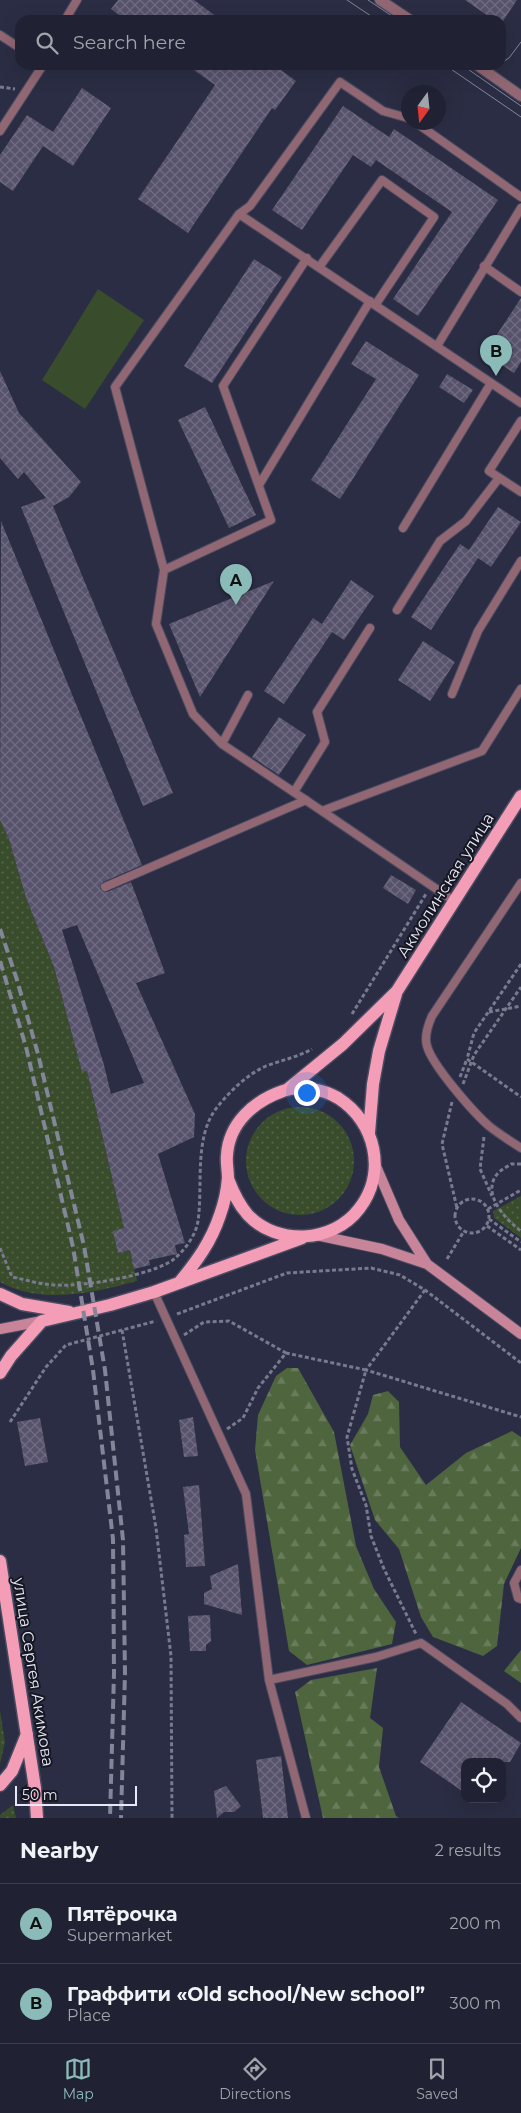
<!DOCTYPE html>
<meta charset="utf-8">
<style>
:root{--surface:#202233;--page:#2d2f3f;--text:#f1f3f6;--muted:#a2a4ac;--line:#3d3f4e;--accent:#8bbbb9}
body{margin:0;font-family:Montserrat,sans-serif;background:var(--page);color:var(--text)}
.controls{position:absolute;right:15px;bottom:15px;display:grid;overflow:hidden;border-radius:10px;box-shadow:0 5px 20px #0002}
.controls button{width:45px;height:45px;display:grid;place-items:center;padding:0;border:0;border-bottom:1px solid var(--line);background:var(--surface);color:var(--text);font:25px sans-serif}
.compass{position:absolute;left:401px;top:85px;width:45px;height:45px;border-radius:50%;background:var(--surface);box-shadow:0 5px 20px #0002;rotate:195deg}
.scale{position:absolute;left:15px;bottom:12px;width:122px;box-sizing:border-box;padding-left:5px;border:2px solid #e7e9f9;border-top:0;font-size:14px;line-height:18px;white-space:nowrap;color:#e7e9f9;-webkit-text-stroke:4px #161721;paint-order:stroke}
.you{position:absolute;left:306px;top:1092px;width:18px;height:18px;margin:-12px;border:4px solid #fff;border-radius:50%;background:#1a73e8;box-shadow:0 0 0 8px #1a73e833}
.badge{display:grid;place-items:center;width:32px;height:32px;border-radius:50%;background:var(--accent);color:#111;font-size:16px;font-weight:700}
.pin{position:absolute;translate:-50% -41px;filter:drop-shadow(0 1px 2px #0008)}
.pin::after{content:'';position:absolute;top:26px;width:18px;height:15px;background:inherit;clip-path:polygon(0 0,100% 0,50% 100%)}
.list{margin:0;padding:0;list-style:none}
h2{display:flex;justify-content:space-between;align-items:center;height:65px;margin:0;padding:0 20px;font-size:21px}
h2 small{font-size:16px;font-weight:400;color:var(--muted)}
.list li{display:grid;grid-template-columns:32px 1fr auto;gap:15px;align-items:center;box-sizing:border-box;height:80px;padding:0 20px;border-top:1px solid var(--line)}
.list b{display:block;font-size:19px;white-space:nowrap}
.list p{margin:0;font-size:16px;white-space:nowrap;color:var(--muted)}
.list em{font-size:16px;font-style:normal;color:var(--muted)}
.icon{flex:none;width:28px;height:28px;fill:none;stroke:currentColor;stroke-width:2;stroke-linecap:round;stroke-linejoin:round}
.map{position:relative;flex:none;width:521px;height:1818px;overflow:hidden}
.search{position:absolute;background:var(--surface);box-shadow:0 5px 20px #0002;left:15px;right:15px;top:15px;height:55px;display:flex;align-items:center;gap:12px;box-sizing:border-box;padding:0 18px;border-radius:15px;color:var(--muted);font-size:19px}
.sheet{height:225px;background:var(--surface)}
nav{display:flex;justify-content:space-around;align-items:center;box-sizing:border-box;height:70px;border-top:1px solid var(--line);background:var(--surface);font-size:14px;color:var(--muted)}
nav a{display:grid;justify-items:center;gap:2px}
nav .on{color:var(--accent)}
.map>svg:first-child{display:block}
</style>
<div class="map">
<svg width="521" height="1818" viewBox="0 0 521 1818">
<defs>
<pattern id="grass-dots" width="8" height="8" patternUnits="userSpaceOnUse" patternTransform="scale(1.25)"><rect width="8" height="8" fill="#394c2b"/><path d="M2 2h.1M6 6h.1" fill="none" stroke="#56664a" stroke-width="1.8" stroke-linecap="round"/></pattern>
<pattern id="forest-firs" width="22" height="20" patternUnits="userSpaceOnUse" patternTransform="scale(1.25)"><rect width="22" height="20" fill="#4e653e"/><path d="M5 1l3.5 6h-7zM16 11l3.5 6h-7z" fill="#687b5b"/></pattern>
<pattern id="building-cross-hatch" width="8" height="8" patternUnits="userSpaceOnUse" patternTransform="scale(1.25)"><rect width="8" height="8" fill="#58536c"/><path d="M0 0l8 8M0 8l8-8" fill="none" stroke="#706c82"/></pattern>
</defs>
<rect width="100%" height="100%" fill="#2b2d44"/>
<path fill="url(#grass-dots)" d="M0 820 9 839 26 898 54 967 82 1072 87 1071 124 1228 118 1253 130 1250 137 1281C94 1293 40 1305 0 1282Z
M246 1161a54 54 0 1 1 108 0a54 54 0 1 1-108 0Z
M521 1196V1238L494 1218 493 1211Z
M0 1711 5 1742 0 1764Z
M13 1805 16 1818H0V1815Z"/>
<path fill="url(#forest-firs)" d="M287 1368H298L334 1432 356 1546 374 1589 396 1622 392 1644 307 1665 289 1651 255 1450 258 1415 276 1376Z
M388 1391 399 1402 400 1447 426 1485 466 1453 512 1431 521 1437V1548L504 1584 497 1646 483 1656 433 1637 421 1617 399 1549 375 1520 350 1445 368 1414 373 1395Z
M521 1650V1683L504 1671Z
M377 1668 370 1718 383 1728 379 1767 396 1816 399 1818H323L295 1692 311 1680Z"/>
<path fill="#394c2b" d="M98 289 144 320 85 409 42 380Z"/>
<path fill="url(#building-cross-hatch)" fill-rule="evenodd" d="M118 0H194L221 20H126L111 9Z
M465 0H517L501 24V20H494Z
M187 65H274L296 81 275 110 272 108 188 233 138 199 215 85Z
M82 88 111 108 73 166 43 146 13 191 0 182V155L27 115 53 132Z
M343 106 389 137 394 129 498 200 418 316 393 299 452 212 376 160 371 167 353 155 302 230 272 210Z
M254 259 282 277 212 383 184 366Z
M521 298V362L514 373 484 354Z
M366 341 419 375 340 499 311 480 376 379 351 364Z
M0 371 19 413 81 482 69 497 53 506 173 793 143 806 21 507 46 498 24 472 18 479 0 458Z
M447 374 473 390 464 403 439 387Z
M205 407 256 515 229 528 178 420Z
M498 507 521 522 491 567 478 558 431 630 411 617 460 544 469 550Z
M1 521 142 865 103 882 100 889 107 892 131 882 165 973 136 983 195 1114 194 1137 158 1154 185 1243 175 1245 177 1254 149 1260 150 1265 134 1269 130 1250 118 1253 113 1231 124 1228 87 1071 82 1072 54 967 26 898 9 839 0 820ZM77 925 144 1083 111 1094 104 1065 62 930Z
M351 580 374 596 344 640 332 632 284 704 264 691 313 618 322 624Z
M274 581 200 697 169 624Z
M423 641 455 662 430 701 398 680Z
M279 717 306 735 279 775 252 757Z
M391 875 416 890 408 904 383 888Z
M193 1417 198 1456 184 1457 179 1420Z
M40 1418 48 1462 25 1466 17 1422Z
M199 1485 205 1566 186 1567 184 1535 189 1534 183 1487Z
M238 1564 242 1615 204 1604V1593L212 1589 210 1576Z
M210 1615 211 1641 206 1645V1651H190L188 1616Z
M461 1702 521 1743 510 1762H465V1793L420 1762Z
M281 1756 288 1818H263L256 1760Z
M226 1786 241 1806 234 1812H224L217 1818 214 1791Z"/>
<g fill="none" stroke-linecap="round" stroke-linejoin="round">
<g stroke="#494b61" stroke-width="10">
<path id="lane" d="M65 20 77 0
M0 35 20 48
M408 118 383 111 340 82 250 206 239 214 521 403
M415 122 521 197
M0 131 43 65
M239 214 115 387 164 570 271 520 223 386 307 258
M320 266 382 180 434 217 376 304
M484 266 521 292
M437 346 521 208
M521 421 489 471 521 492
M259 485 370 301
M403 528 491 383
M164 570 156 624 193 714 222 744
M397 610 440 541 466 521 499 478
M452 694 478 631 521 561
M248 695 222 744 322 811 482 751 521 689
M294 792 325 742 317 712 370 628
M322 811 454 901
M521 883 432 1016C428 1025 424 1036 427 1046 432 1065 473 1112 489 1126 499 1134 510 1141 521 1148
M105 887 306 800
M154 1292 246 1494 269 1680 306 1818
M521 1570 514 1583 518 1598 521 1599
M269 1680 376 1657 421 1643 507 1704 521 1718"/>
</g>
<g stroke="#494b61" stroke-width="12">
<path id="street" d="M380 0 410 20
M477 65 521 96"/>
</g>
<g stroke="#494b61" stroke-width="12">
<path id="secondary" d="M375 1164 399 1220 427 1264 521 1334
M316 1235 382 1249 427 1264
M0 1329 42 1321"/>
</g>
<g stroke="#494b61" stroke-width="15">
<path id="primary" d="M288 1089 343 1044 397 991 521 796
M369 1133 373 1084 379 1051 396 994
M179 1283C197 1261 211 1242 220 1215 224 1204 227 1190 228 1178 228 1170 226 1163 227 1155 229 1123 254 1101 283 1091 299 1085 323 1089 338 1098 376 1122 387 1173 359 1209 333 1243 277 1246 248 1215 238 1204 233 1192 228 1179
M0 1294 22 1304 69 1312
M0 1373 11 1356 42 1321 110 1305 154 1292 302 1238
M0 1561 35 1788 37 1818
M0 1785 12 1771 27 1734"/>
</g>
<path stroke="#787a8e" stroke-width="3" stroke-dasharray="4 2.5" stroke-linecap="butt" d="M0 87 15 89
M521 964 474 1033 467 1059 521 1097
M489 1012 521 1006
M352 1014 426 894
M460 1077 467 1059
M463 1084 474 1055 521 987
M452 1102 442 1144 457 1208
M484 1137 480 1169 492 1196
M521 1164H511C507 1167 502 1169 498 1173 480 1193 506 1220 521 1231
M455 1216a17 17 0 1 1 34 0a17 17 0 1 1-34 0Z
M488 1209 521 1190
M489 1219 521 1242
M487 1226 521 1250
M0 1248 12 1277C27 1280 42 1285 57 1285 83 1287 154 1275 174 1259 185 1250 196 1235 198 1221 203 1187 194 1140 215 1110 228 1093 246 1075 266 1066 282 1060 298 1057 312 1049
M447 1259 464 1231
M425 1290 366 1370 521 1417
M177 1314 287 1273 371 1268 400 1275 425 1290 521 1363
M122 1330 156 1528 171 1656 172 1818
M184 1335 204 1322 229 1321 286 1353
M10 1422 46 1367 66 1345 156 1321
M227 1429 243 1418 258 1388 286 1353 366 1370 347 1437 352 1469 366 1505 371 1536 384 1569 416 1634"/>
<use href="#lane" stroke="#916773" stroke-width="8"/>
<use href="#street" stroke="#916773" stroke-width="10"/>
<use href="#secondary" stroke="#c88599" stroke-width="10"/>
<use href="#primary" stroke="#f39db6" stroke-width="12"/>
<path stroke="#838599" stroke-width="1" d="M347 0 377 20
M368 0 398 20
M501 63 509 58 521 42
M445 65 521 117
M462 65 521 106
M466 65 473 68 497 65"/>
<path stroke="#838599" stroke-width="4" stroke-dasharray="10 5" stroke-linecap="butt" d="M0 929 17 980 38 1054 84 1246 105 1370 123 1540 125 1673 121 1818
M0 961 26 1047 73 1247 93 1370 113 1539 114 1673 110 1818"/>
</g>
<g text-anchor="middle" stroke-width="4" stroke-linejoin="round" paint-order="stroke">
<g font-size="16" fill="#e7e9f9" stroke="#161721">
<text transform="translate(445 885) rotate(-58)" y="6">Акмолинская улица</text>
<text transform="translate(34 1672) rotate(81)" y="6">улица Сергея Акимова</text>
</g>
</g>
</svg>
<div class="controls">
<button><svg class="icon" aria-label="locate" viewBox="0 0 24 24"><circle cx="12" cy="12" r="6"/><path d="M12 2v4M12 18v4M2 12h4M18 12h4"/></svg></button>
</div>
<svg class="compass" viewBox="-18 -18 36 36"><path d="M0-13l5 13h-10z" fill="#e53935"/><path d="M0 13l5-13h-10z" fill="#a2a4ac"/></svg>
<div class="scale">50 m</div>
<div class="you"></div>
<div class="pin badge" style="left:236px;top:605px">A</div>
<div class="pin badge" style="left:496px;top:376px">B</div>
<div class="search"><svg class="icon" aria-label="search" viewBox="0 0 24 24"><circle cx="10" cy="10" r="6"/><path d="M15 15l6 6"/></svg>Search here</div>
</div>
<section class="sheet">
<h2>Nearby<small>2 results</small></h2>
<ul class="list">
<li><span class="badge">A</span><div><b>Пятёрочка</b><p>Supermarket</p></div><em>200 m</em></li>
<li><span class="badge">B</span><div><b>Граффити «Old school/New school”</b><p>Place</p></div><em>300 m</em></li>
</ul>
</section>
<nav>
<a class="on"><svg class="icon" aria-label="map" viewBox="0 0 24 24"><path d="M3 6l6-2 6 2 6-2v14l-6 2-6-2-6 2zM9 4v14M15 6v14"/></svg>Map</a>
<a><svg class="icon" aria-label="directions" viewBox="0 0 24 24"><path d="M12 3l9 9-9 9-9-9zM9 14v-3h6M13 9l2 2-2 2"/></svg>Directions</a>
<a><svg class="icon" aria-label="saved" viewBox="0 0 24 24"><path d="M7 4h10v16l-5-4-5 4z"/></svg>Saved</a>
</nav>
